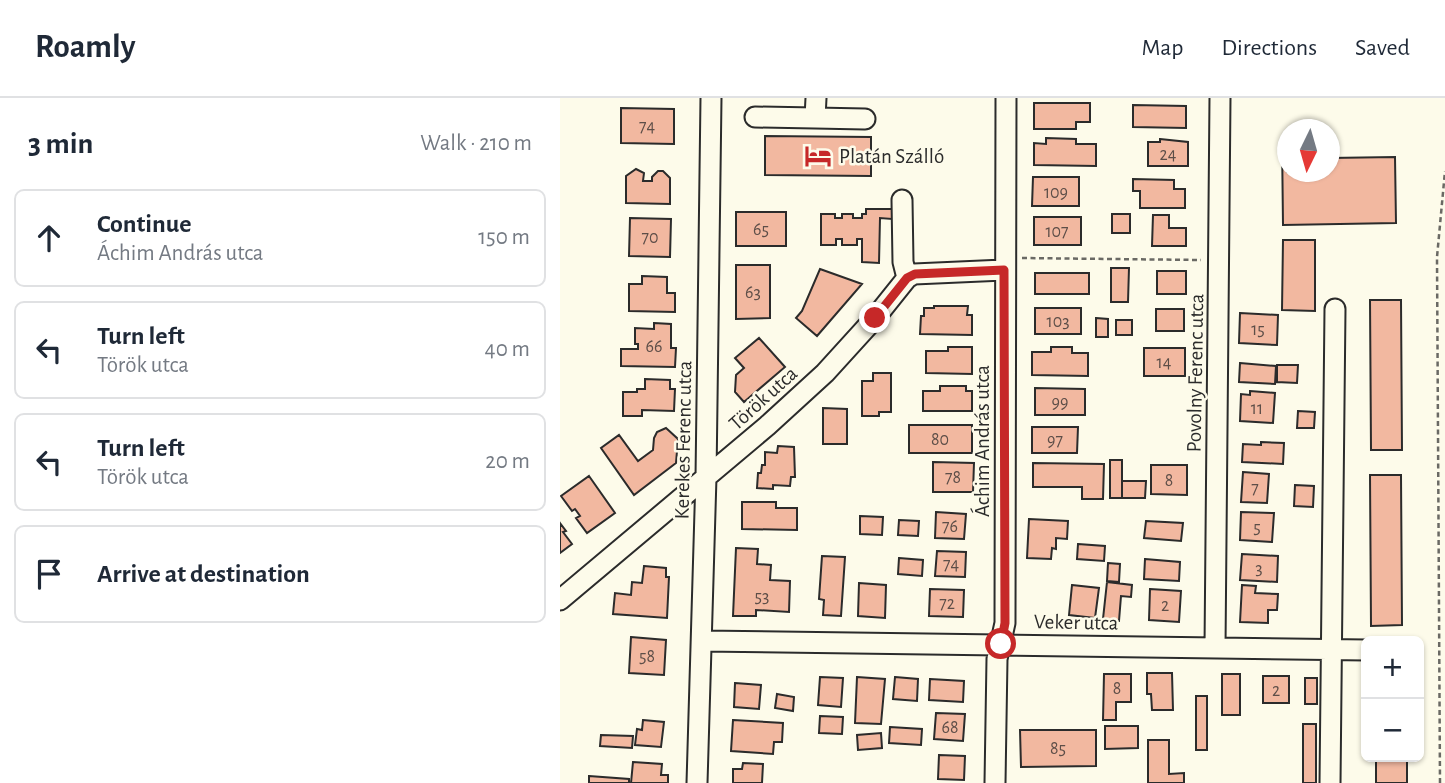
<!DOCTYPE html>
<meta charset="utf-8">
<style>
:root{--surface:#fff;--page:#f2f2f3;--text:#1f2937;--muted:#747a83;--line:#e0e1e3}
body{margin:0;font-family:"Alegreya Sans",sans-serif;background:var(--page);color:var(--text)}
.controls{position:absolute;right:21px;bottom:21px;display:grid;overflow:hidden;border-radius:10px;box-shadow:0 2px 5px #0004}
.controls button{width:63px;height:63px;display:grid;place-items:center;padding:0;border:0;border-bottom:2px solid var(--line);background:var(--surface);color:var(--text);font:35px sans-serif}
.compass{position:absolute;left:717px;top:21px;width:63px;height:63px;border-radius:50%;background:var(--surface);box-shadow:0 2px 5px #0004;rotate:185deg}
.stop{position:absolute;width:21px;height:21px;margin:-16px;border:5px solid #c62828;border-radius:50%;background:#fff}
.stop.end{background:#c62828;border-color:#fff;box-shadow:0 2px 7px #0008}
.list{margin:0;padding:0;list-style:none}
h2{display:flex;justify-content:space-between;align-items:center;height:91px;margin:0;padding:0 28px;font-size:30px}
h2 small{font-size:23px;font-weight:400;color:var(--muted)}
.list li{display:grid;grid-template-columns:46px 1fr auto;gap:21px;align-items:center;box-sizing:border-box;height:98px;margin:0 14px 14px;padding:0 14px;border:2px solid var(--line);border-radius:10px}
.list b{display:block;font-size:26px;white-space:nowrap}
.list p{margin:0;font-size:23px;white-space:nowrap;color:var(--muted)}
.list em{font-size:23px;font-style:normal;color:var(--muted)}
.icon{flex:none;width:38px;height:38px;fill:none;stroke:currentColor;stroke-width:2;stroke-linecap:round;stroke-linejoin:round}
.map{position:relative;flex:none;width:885px;height:685px;overflow:hidden}
header{display:flex;align-items:center;gap:42px;box-sizing:border-box;height:98px;padding:0 35px;background:var(--surface);border-bottom:2px solid var(--line)}
header strong{font-size:33px}
nav{display:flex;gap:38px;margin-inline-start:auto;font-size:24px}
main{display:flex}
aside{flex:1;background:var(--surface)}
.map>svg:first-child{display:block}
</style>
<header>
<strong>Roamly</strong>
<nav><a>Map</a><a>Directions</a><a>Saved</a></nav>
</header>
<main>
<aside>
<h2>3 min<small>Walk · 210 m</small></h2>
<ul class="list">
<li><svg class="icon" aria-label="ahead" viewBox="0 0 24 24"><path d="M12 20V5M6 11l6-6 6 6"/></svg><div><b>Continue</b><p>Áchim András utca</p></div><em>150 m</em></li>
<li><svg class="icon" aria-label="left" viewBox="0 0 24 24"><path d="M17 20v-9H6M10 6l-5 5 5 5"/></svg><div><b>Turn left</b><p>Török utca</p></div><em>40 m</em></li>
<li><svg class="icon" aria-label="left" viewBox="0 0 24 24"><path d="M17 20v-9H6M10 6l-5 5 5 5"/></svg><div><b>Turn left</b><p>Török utca</p></div><em>20 m</em></li>
<li><svg class="icon" aria-label="arrive" viewBox="0 0 24 24"><path d="M6 21V4h12l-3 4 3 4H6"/></svg><div><b>Arrive at destination</b></div></li>
</ul>
</aside>
<div class="map">
<svg width="885" height="685" viewBox="0 0 885 685">
<rect width="100%" height="100%" fill="#fdfbea"/>
<path fill="#f2b8a0" stroke="#2b2b2b" stroke-width="2" d="M474 5H530V24H516V31H474Z
M573 7 626 8V30L573 29Z
M61 10 114 11V46L61 45Z
M205 38 311 39V78L205 77Z
M486 40 516 41V46H536V68L474 67V45L486 46Z
M600 41 628 44V68H588V44H600Z
M722 41H727V74H769V60L835 59 836 125 723 127Z
M76 71 84 75 83 83H92V79L98 73H103L110 80V106L66 105V78Z
M473 79H519V108H472Z
M573 81 614 82V91H625V110H580V93H573Z
M306 111H332V121L320 120 319 165 302 164V141H297V147H282V141H276V147H261V116H275V120H282V116H293V120H302V116H306Z
M176 114H226V148H176Z
M552 116H570V135H552Z
M593 117H609V130H626V148H592Z
M474 119H521V147H474Z
M70 120 111 121 110 159 69 158Z
M723 142H755V213L722 212Z
M176 167H210V220L176 221Z
M551 170H569L568 204H551Z
M260 171 302 186 257 238 236 220 242 213Z
M597 173H626V196H597Z
M475 175H529V196H475Z
M82 178 107 179V195H115V214L69 213V186H82Z
M810 202H841L842 352H811Z
M374 208H408L407 217H412V237L360 236 361 218H364V210H374Z
M475 210H521V236H475Z
M596 211H624V233H596Z
M680 215 718 217 717 247 679 245Z
M536 220 548 221V239H536Z
M556 222H572V237H556Z
M94 225 111 226V250H116L115 269 61 268V251H78V246H75V230L94 231Z
M199 240 225 269 184 304 175 294 176 277 184 270 175 260Z
M388 249H412V276L366 275V253H388Z
M491 249H512V255H528V278L472 277V254H491Z
M584 250H625V278H584Z
M680 265 716 268 715 286 679 284Z
M717 267H738L737 285 717 284Z
M313 275H331V314H319V318H302V283H313Z
M85 281 110 282V291H115L114 313 82 312V318H63V294H77V291H85Z
M380 288H406V293H412V313H363V293H380Z
M475 290 525 291V317H475Z
M690 293 715 295 713 325 680 323 681 296 690 297Z
M263 310 287 311V346H263Z
M738 313 755 314 754 330H737Z
M349 327H412V355H349Z
M472 329H518L517 355H472Z
M106 330 118 341 116 365 74 397 41 350 59 337 78 363 93 352 94 340 97 334Z
M701 344 724 345 723 366 682 364 683 346 701 347Z
M218 348 234 349 235 379H231L230 388 213 387V391L197 390 198 375H201L202 367H205V354L217 355Z
M550 362H562V400H550Z
M373 364 414 365 413 394H373Z
M473 365 544 366 543 401H522V389H473Z
M591 367H627V397L591 396Z
M683 374 709 376 707 405 681 404Z
M810 377H841L842 527 811 528Z
M29 378 55 415 27 435 16 420 20 418 15 411 12 413 1 398Z
M562 383H586L585 400H562Z
M735 387 754 388 753 409 734 408Z
M182 404H216V410H237V432L182 431Z
M376 414 406 416 404 441 375 440Z
M681 414 714 415 712 444 680 442Z
M300 418 323 419 322 437 300 436Z
M469 421 508 423 507 441 496 440V451L492 450 491 461 467 460Z
M339 422 359 423 358 438 338 437Z
M586 423 623 425 621 443 584 440Z
M0 425 6 433 3 434 12 446 0 455Z
M518 446 545 448 544 463 517 461Z
M176 450 198 451 197 466 211 467 210 482 230 483 229 514 196 512V518H173Z
M377 453 406 454 405 479 375 478Z
M682 456 718 458 717 484 680 482Z
M262 458 285 459 281 518 263 517 264 502 259 501Z
M339 460 363 462 362 478 338 476Z
M585 461 620 464 619 483 584 481Z
M548 465 560 466 559 484 547 483Z
M84 468 106 470V479H109L107 520 53 516 55 495 71 497 72 484 82 485Z
M547 484 572 487 571 499 561 498 559 523 543 521Z
M299 485 326 487 325 520 298 518Z
M512 487 539 490 535 520 509 517Z
M682 487 696 488 695 495 718 496 717 512H708V525L680 524Z
M370 491 404 492 403 519 369 518Z
M590 491 621 493 619 524 589 522Z
M71 539 106 542 104 577 69 575Z
M587 575H612L613 612H592L591 596H587Z
M544 576H571V604H556V622H543Z
M662 576H680V617H662Z
M703 578H729V605H703Z
M260 579 283 580 281 609 258 607Z
M297 579 325 581 321 626 295 625Z
M335 579 358 581 357 603 333 601Z
M745 580H757V606H745Z
M370 581 404 583 403 604 369 602Z
M175 585 201 587 199 611 174 609Z
M217 596 234 599 233 613 215 610Z
M636 598H647V652H636Z
M376 615 405 616 403 643 374 641Z
M260 618 283 619 282 636 259 635Z
M83 622 104 624 101 649 75 647 77 631 82 632Z
M173 622 223 625 222 644H214L213 656 171 653Z
M743 626H756V685H743Z
M545 628H578V650L545 651Z
M330 629 362 631 361 647 329 645Z
M460 632H536V668L461 669Z
M321 635 322 650 298 652 297 637Z
M41 637 73 638 72 650 40 648Z
M588 642H609V676L624 675V685H588Z
M379 657 405 658 404 682 378 681Z
M816 659H847V685H816Z
M73 664 102 666 101 677H108V685H71Z
M183 665 203 666 202 685H173V671H182Z
M29 678 69 681V685H29Z"/>
<g fill="none" stroke-linecap="round" stroke-linejoin="round">
<g stroke="#2b2b2b" stroke-width="23">
<path id="minor" d="M195 19 255 20 256 0
M255 20 305 21
M342 102 343 164 347 180
M0 502 207 328 265 275 315 220 347 180 354 176 444 172
M142 543 806 552
M655 550 660 0
M137 685 146 379 151 0
M435 685 437 561 445 525 446 0
M770 685 775 211"/>
</g>
<path stroke="#6a6964" stroke-width="2.5" stroke-dasharray="5 3.5" stroke-linecap="butt" d="M462 160 641 162
M880 685 877 159 885 73"/>
<use href="#minor" stroke="#fdfbea" stroke-width="19"/>
</g>
<g fill="none" stroke-linecap="round" stroke-linejoin="round">
<path stroke="#c62828" stroke-width="9" d="M315 220 347 180 355 176 444 172 445 525 441 546"/>
</g>
<defs>
<g id="hotel-bare" transform="scale(2.1)"><path d="M-6-4.5h1.5V1H6V5H4.5V3h-9V5H-6ZM-4 0a1.8 1.8 0 1 1 3.6 0ZM.5 0V-2.5h3Q6-2.5 6 0Z" fill="#c62828" stroke="#fdfbea" stroke-width="2.5" paint-order="stroke"/></g>
</defs>
<g fill-rule="evenodd">
<use href="#hotel-bare" x="258" y="58"/>
</g>
<g text-anchor="middle" stroke-width="5" stroke-linejoin="round" paint-order="stroke">
<g font-size="18" fill="#5d4e48">
<text x="87" y="34">74</text>
<text x="608" y="62">24</text>
<text x="496" y="100">109</text>
<text x="201" y="137">65</text>
<text x="497" y="139">107</text>
<text x="90" y="145">70</text>
<text x="193" y="200">63</text>
<text x="498" y="229">103</text>
<text x="698" y="237">15</text>
<text x="94" y="254">66</text>
<text x="604" y="270">14</text>
<text x="500" y="310">99</text>
<text x="697" y="316">11</text>
<text x="380" y="347">80</text>
<text x="495" y="348">97</text>
<text x="393" y="385">78</text>
<text x="609" y="388">8</text>
<text x="695" y="396">7</text>
<text x="390" y="434">76</text>
<text x="697" y="435">5</text>
<text x="391" y="472">74</text>
<text x="699" y="476">3</text>
<text x="202" y="504">53</text>
<text x="387" y="511">72</text>
<text x="605" y="513">2</text>
<text x="87" y="564">58</text>
<text x="557" y="596">8</text>
<text x="716" y="598">2</text>
<text x="390" y="635">68</text>
<text x="498" y="656">85</text>
</g>
<g font-size="21" fill="#2b2b2b" stroke="#fdfbea" text-anchor="start">
<text x="279" y="65">Platán Szálló</text>
</g>
<g font-size="21" fill="#2b2b2b" stroke="#fdfbea">
<text transform="translate(635 275) rotate(-89)" y="7">Povolny Ferenc utca</text>
<text transform="translate(203 300) rotate(-42)" y="7">Török utca</text>
<text transform="translate(123 342) rotate(-89)" y="7">Kerekes Ferenc utca</text>
<text transform="translate(422 343) rotate(-90)" y="7">Áchim András utca</text>
<text transform="translate(516 524) rotate(1)" y="7">Veker utca</text>
</g>
</g>
</svg>
<div class="controls">
<button>+</button>
<button>−</button>
</div>
<svg class="compass" viewBox="-18 -18 36 36"><path d="M0-13l5 13h-10z" fill="#e53935"/><path d="M0 13l5-13h-10z" fill="#747a83"/></svg>
<div class="stop" style="left:441px;top:546px"></div>
<div class="stop end" style="left:315px;top:220px"></div>
</div>
</main>
